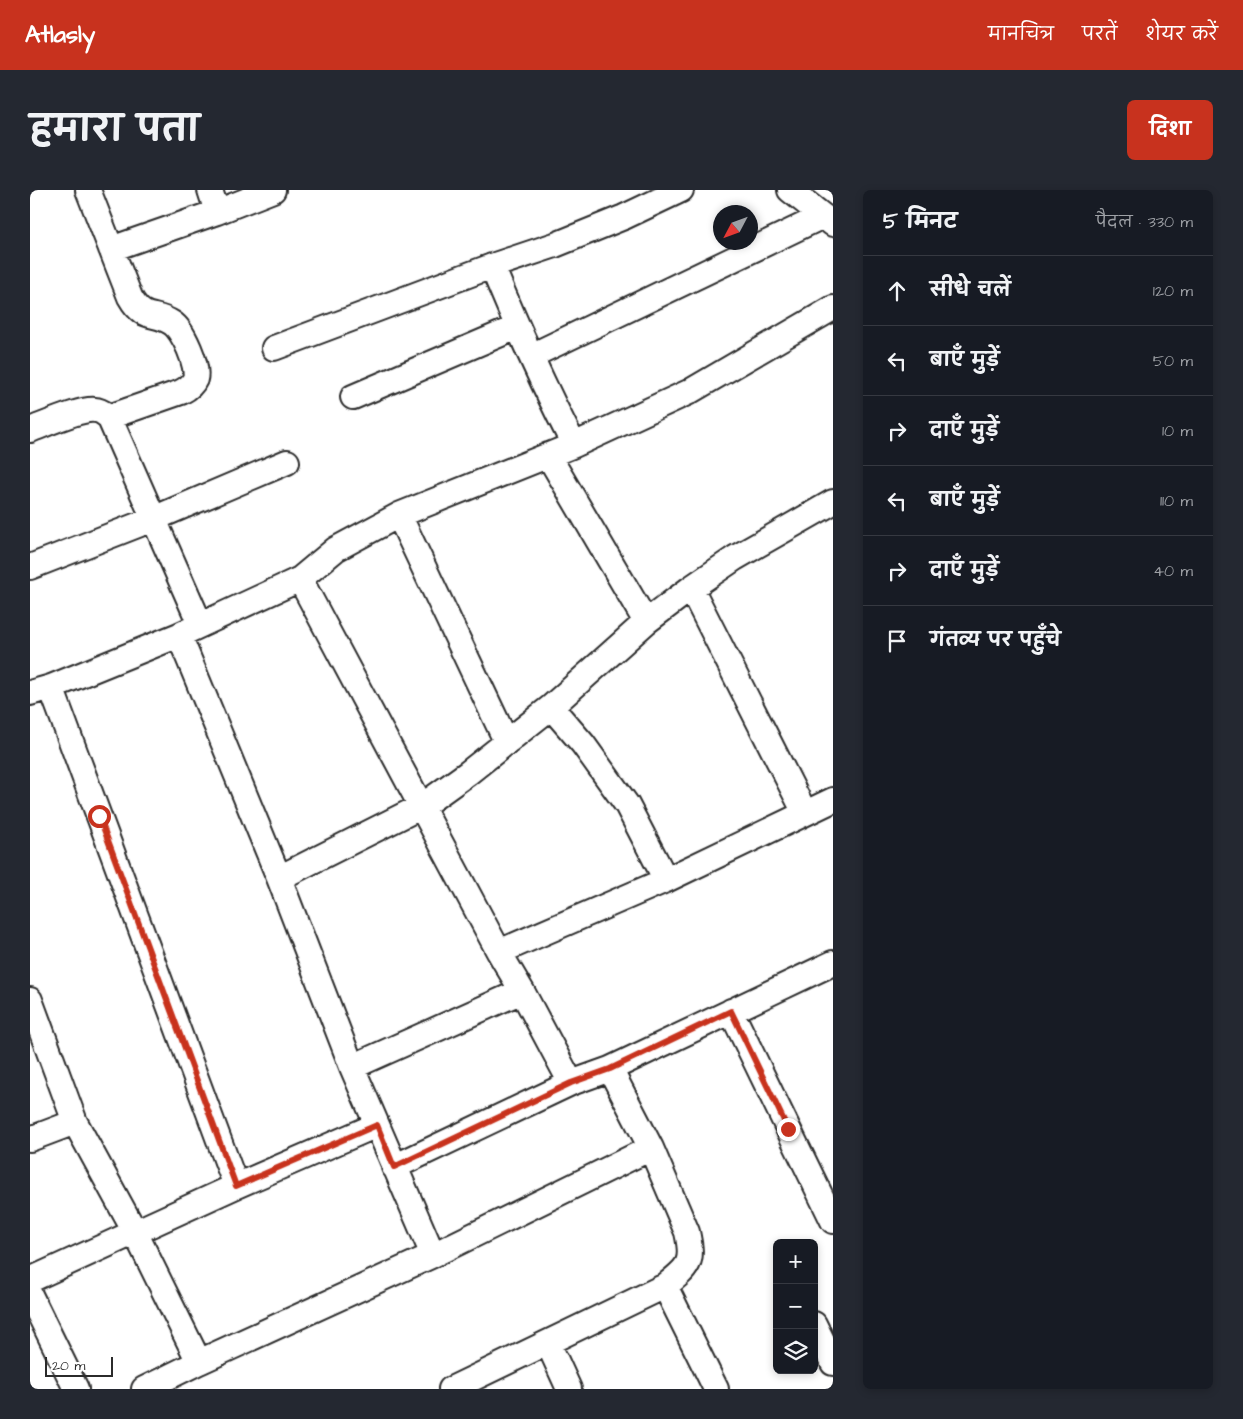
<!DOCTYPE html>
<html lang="hi">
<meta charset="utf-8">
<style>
:root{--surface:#171b24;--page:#242831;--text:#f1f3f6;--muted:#9ea1a6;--line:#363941;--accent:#c8321e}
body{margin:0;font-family:"Architects Daughter","Playpen Sans Deva",sans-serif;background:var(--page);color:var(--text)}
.controls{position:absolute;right:15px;bottom:15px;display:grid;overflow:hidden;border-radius:8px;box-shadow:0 2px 8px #0003}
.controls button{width:45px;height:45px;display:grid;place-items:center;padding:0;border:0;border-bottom:1px solid var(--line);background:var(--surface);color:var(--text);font:25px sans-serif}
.compass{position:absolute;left:683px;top:15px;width:45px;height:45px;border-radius:50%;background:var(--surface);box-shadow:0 2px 8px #0003;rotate:229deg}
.scale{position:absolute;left:15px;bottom:12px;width:68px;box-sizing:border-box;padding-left:5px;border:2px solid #2b2b2b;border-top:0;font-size:14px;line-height:18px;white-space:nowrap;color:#2b2b2b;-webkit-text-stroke:4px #fff;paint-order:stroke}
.stop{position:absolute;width:15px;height:15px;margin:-11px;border:4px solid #c8321e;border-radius:50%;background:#fff}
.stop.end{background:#c8321e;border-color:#fff;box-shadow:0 1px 5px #0008}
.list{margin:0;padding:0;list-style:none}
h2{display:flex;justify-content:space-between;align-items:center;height:65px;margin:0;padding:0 20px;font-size:21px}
h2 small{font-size:16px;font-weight:400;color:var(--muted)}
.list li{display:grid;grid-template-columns:32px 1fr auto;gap:15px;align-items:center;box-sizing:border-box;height:70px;padding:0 20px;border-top:1px solid var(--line)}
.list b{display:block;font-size:19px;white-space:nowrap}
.list em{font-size:16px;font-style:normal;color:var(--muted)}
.icon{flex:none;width:28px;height:28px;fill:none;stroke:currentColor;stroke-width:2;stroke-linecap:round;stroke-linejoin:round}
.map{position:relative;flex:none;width:803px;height:1199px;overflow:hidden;border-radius:8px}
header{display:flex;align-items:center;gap:30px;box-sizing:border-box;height:70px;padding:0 25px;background:var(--accent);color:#fff}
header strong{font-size:24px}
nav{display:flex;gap:28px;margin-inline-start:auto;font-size:18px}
.intro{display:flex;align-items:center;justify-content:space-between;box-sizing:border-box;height:120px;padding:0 30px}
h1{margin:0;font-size:35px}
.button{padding:12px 22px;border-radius:8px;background:var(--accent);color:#fff;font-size:18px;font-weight:700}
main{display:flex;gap:30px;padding:0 30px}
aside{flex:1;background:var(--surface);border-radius:8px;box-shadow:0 2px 8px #0003}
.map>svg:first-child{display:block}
</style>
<header>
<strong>Atlasly</strong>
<nav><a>मानचित्र</a><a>परतें</a><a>शेयर करें</a></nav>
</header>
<div class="intro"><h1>हमारा पता</h1><a class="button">दिशा</a></div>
<main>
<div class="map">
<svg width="803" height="1199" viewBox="0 0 803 1199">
<rect width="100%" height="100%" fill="#fff"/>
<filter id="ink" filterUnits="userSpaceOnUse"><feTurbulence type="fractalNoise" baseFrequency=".02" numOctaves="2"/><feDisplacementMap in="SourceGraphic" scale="10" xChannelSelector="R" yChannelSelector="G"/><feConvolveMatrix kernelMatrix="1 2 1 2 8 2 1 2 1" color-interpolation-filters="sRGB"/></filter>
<g filter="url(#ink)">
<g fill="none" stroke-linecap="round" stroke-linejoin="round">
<g stroke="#2b2b2b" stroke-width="28">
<path id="minor" d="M58 0 100 107C114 132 124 121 142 133 153 140 169 176 165 189 162 196 157 199 151 202L79 227
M180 0 187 22
M760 0 803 34
M81 59 187 22 243 0
M462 76C487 137 514 197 544 255
M244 158 462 76 525 55 594 27 651 0
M501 166 793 26
M323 207 487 137
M0 240C14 235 51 218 65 220 71 220 75 224 79 227L170 434
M518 265 616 432
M369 325 477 553
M0 377 123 329 257 272
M270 389 469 762 492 801 541 893
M661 398 775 623
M149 445 249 688 322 877 403 1065
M21 497 206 996
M0 503 21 497 149 445 270 389 306 359 369 325 544 255 659 202 803 118
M521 517 553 554 597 615 636 690
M249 688 392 616 438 583 521 517 616 432 661 398 705 368 803 312
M469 762 636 690 803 610
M0 810 45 932 105 1042 169 1172
M701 821 803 1031
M322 877 492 801
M580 879 621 958 657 1042C664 1073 659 1077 635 1096
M0 949 45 932
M364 977 541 893 580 879 803 773
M0 1090 206 996 347 935
M0 1105 46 1199
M784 1134 803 1173
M518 1153 539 1199
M114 1199 169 1172 403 1065 621 958
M421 1199 635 1096 686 1199"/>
</g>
<use href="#minor" stroke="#fff" stroke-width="24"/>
</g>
</g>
<g fill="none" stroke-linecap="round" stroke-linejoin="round" filter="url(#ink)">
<path stroke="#c8321e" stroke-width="6" d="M69 626 206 996 347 935 364 977 541 893 580 879 701 821 758 939"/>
</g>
</svg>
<div class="controls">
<button>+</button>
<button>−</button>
<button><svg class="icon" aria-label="layers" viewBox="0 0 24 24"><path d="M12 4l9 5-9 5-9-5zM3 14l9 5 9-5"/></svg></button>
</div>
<svg class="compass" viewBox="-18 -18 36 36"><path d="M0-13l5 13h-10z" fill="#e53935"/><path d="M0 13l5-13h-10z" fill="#9ea1a6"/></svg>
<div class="scale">20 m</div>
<div class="stop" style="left:69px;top:626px"></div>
<div class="stop end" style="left:758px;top:939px"></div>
</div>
<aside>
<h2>5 मिनट<small>पैदल · 330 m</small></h2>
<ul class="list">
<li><svg class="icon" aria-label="ahead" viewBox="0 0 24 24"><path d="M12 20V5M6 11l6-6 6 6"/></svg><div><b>सीधे चलें</b></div><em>120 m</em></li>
<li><svg class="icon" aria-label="left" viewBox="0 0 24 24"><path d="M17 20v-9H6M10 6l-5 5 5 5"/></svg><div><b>बाएँ मुड़ें</b></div><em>50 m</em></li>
<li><svg class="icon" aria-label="right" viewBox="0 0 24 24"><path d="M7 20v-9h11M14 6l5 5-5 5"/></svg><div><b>दाएँ मुड़ें</b></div><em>10 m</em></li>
<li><svg class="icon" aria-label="left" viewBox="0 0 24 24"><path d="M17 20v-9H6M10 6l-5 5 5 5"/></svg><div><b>बाएँ मुड़ें</b></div><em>110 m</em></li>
<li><svg class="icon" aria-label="right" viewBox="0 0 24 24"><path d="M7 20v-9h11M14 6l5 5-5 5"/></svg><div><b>दाएँ मुड़ें</b></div><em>40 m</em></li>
<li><svg class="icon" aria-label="arrive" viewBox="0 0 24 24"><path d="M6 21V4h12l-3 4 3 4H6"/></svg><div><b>गंतव्य पर पहुँचे</b></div></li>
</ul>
</aside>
</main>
